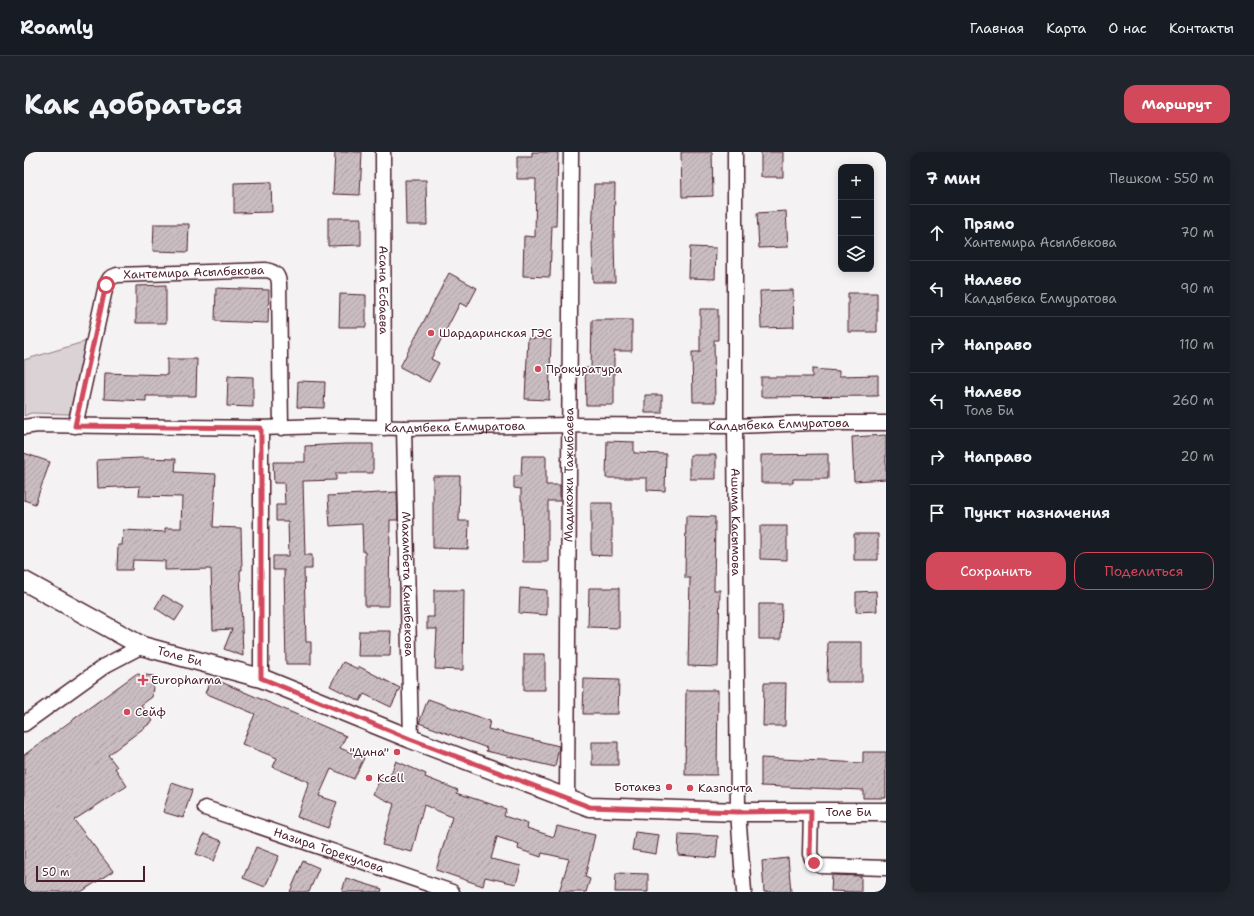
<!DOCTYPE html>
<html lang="ru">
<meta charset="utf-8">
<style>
:root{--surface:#171b24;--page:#20242c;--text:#f1f3f6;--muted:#9ea1a6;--line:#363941;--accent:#d1495b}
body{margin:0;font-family:"Shantell Sans",sans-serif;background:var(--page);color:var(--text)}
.controls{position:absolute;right:12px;top:12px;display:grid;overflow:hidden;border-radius:8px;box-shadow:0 2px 10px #0003}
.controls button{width:36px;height:36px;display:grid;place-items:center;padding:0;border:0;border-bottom:1px solid var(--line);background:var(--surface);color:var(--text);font:20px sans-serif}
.scale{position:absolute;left:12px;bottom:10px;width:109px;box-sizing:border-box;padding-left:4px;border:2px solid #4a1f2b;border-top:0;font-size:11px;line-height:14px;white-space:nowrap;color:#4a1f2b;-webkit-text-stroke:3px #fff;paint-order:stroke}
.stop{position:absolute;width:12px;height:12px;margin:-9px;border:3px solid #d1495b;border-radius:50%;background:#fff}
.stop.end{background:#d1495b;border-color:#fff;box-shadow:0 1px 4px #0008}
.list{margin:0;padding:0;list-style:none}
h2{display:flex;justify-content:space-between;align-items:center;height:52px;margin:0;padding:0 16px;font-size:17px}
h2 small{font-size:13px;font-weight:400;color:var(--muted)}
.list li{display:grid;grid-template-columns:26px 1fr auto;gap:12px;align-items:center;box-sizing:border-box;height:56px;padding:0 16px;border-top:1px solid var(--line)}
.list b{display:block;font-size:15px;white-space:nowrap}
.list p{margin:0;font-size:13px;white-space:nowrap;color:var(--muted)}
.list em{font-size:13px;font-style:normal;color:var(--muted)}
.actions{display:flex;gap:8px;padding:12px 16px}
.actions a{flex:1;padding:9px 0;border:1px solid var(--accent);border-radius:12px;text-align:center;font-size:14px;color:var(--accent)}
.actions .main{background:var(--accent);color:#fff}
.icon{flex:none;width:22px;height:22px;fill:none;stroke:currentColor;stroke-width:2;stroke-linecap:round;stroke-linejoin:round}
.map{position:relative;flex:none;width:862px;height:740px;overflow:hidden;border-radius:12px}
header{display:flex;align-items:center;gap:24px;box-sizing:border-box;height:56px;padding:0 20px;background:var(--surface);border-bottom:1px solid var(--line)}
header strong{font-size:19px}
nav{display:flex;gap:22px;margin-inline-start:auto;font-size:14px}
.intro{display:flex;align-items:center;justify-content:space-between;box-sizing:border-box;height:96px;padding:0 24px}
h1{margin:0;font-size:28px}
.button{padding:10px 18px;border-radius:12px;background:var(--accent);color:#fff;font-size:14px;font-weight:700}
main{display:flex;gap:24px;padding:0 24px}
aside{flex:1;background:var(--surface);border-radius:12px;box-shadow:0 2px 10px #0003}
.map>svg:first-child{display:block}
</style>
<header>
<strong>Roamly</strong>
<nav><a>Главная</a><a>Карта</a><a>О нас</a><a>Контакты</a></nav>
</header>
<div class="intro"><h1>Как добраться</h1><a class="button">Маршрут</a></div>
<main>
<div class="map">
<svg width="862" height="740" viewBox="0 0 862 740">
<defs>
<pattern id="building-hatch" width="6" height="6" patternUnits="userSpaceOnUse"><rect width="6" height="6" fill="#cabdc1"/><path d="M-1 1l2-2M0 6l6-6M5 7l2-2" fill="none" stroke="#afa2a6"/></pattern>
</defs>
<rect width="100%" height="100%" fill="#f4f2f2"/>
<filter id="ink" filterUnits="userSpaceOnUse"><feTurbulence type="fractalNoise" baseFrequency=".025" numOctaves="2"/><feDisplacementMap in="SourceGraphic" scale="8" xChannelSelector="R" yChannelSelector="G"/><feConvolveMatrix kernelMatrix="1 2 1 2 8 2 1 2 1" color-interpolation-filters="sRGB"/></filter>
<g filter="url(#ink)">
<path fill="#dbd2d5" stroke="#927880" d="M63 189 60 214 45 262 7 261 0 264V208Z"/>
<path fill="url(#building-hatch)" stroke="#4a1f2b" d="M311 0H338L336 43 309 42Z
M508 0H534L532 74H528L526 125 499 124 500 84 511 85 512 27H493V5H508Z
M657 0H688L689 44 658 45Z
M737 0H759V25H737Z
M381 28H402L403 73H382Z
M247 30 248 60 210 61V31Z
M570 32H591L590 89 591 130H569L568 89Z
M762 59 764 95 735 96 733 61Z
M304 66H337V93L304 94Z
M130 72H165L164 100 129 99Z
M666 95 692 96 691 127 665 126Z
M425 121 453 136 443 155 436 151 407 207 415 211 405 230 376 215Z
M142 133V171H112V134Z
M192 136 245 138 244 171 191 169Z
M769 138 770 175 737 176 736 139Z
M824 141H853V180H824Z
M316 142 342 143V175H315Z
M676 157H694V188H690L691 250H669L668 200H676Z
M568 168H608V199H590V253H562L561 216H567Z
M504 186 527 187 525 248 501 247Z
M143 207H173L172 244H122V249L80 247 81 221 143 223Z
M788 217 815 219V224L854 223V244L737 245V225H788Z
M204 224 229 225V255L203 254Z
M274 229 301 230 300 256 273 255Z
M621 243H638V261H621Z
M862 283V327L830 329 828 285Z
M583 289 610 290V301L642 302 641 339 623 338V326H582Z
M321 292H349V321H312V328L279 329 281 403H288V417H280L282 490H287V512H262L260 418H249V404H265L264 369H252V353H261L260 331H250L249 310H281V294Z
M0 301 26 310 11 352 0 348Z
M804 302V327H769V331H737V303Z
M666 303H692V327H666Z
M498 304H522V333H536V349H524V410H499L498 349H497V337L490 336V324H497Z
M117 306 152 307 151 320 192 322 189 375 217 376 218 418H216L219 504 200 497 208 477 189 478 187 417 141 418V409L109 408 108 418H93L94 393H98L99 378 141 380V376H157L158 345 115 344 116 334 74 336 73 308Z
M409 324H436L435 369H445L444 397 409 396Z
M373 340 374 368H366L365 454H341V400H339L338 372 306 374 304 344Z
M567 351H588V404L567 403Z
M662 364 691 365 690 438H696L694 515 664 514 666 426H661Z
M736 374H763V408L736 407Z
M830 382H854V408H830Z
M496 436 523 438V463L495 461Z
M565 436H595V476L564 475Z
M410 438H440L439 518 411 517 413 477H403V465H410Z
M852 439 853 459 832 460V440Z
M139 443 160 455 151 469 131 456Z
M735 452H758L757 487H735Z
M335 479H367L366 504H334Z
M804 490H838V530H803Z
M500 502H521V538H500Z
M319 510 334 517V514L376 536 367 555 340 542 336 549 306 534Z
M112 522 130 524 128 545 117 553 129 569 84 603 93 615 91 616 103 634 50 668 89 719 57 740H0V603Z
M188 526 322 584 316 596 340 606 330 627 307 617 295 644 313 650 304 676 273 665 285 630 249 615 253 606 218 592 231 562 181 541Z
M560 527 595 528 594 562H559Z
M740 531H762L761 574H739Z
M662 538H694L693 623H661Z
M404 547 466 569 464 577 535 594 531 615 462 599 463 596 395 571Z
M568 590H594V613H568Z
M839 600H862V646H839V638L737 634V606L839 611Z
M372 609 402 622 401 625 434 638 433 641 482 657 480 664 504 672 503 676 530 685 533 674 571 683 561 725 566 727 562 740H535L545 707 518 701 517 705 494 697 495 692 473 685 467 707 497 714 492 732 461 725 459 734 412 718 428 665 400 653 388 700 358 693 370 652 349 642 357 626 364 629Z
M148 631 168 638 159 666 139 660Z
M611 680 635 683 632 702 608 698Z
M180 682 198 689 190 709 172 702Z
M655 682 694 684 692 706 654 703Z
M232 695 255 704 241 735 219 726Z
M764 706 767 740H740L738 709Z
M279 709 295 716 285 740H266Z
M592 721 624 722V740H591Z
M808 723 837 724V740L807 739Z
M322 726 358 737 357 740H318Z"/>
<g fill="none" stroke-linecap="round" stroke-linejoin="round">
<g stroke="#4a1f2b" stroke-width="17">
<g id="minor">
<path id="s1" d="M359 0 360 276"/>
<path id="s2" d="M711 0V274L714 660 720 740"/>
<path id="s3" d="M51 274 82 133 86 126 93 123 242 118C251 120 254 122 255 131L257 276"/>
<path id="s4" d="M0 275 13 273 237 276 298 274 380 276 545 273 711 274 787 271H862"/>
<path id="s5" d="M380 276 387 587"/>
<path d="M237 526V276"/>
<path d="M0 572 82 513 118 494"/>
<path id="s6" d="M543 646 547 0"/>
<path id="s7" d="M181 656 428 740"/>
<path d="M787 659 786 702 790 711 797 714 862 716"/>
</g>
</g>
<g stroke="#4a1f2b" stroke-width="21">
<g id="tertiary">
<path id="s8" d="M0 429 118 494 237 526 387 587 566 655 714 660H862"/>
</g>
</g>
<use href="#minor" stroke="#fff" stroke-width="14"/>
<use href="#tertiary" stroke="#fff" stroke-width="18"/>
</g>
</g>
<g fill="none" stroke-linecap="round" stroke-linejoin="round" filter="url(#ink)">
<path stroke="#d1495b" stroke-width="5" d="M82 133 51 274 237 276V526L386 587 566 655 714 660 787 659 786 702 790 711"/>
</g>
<g fill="#d1495b" stroke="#fff" stroke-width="1.5">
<circle cx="407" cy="181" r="4"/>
<circle cx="514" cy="217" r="4"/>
<path d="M117 522h4v4h4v4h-4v4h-4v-4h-4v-4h4z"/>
<circle cx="103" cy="560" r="4"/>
<circle cx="373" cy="600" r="4"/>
<circle cx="345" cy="626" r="4"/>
<circle cx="645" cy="635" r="4"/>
<circle cx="666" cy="636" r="4"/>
</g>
<g text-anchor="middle" stroke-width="3" stroke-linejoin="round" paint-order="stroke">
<g font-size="12" fill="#4a1f2b" stroke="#fff">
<text dy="4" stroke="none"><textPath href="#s3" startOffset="237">Хантемира Асылбекова</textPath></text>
<text dy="4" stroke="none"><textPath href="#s1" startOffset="138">Асана Есбаева</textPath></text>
<text dy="4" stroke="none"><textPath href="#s4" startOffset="755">Калдыбека Елмуратова</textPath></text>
<text dy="4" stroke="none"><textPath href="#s4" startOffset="431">Калдыбека Елмуратова</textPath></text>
<text dy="4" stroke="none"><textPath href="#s6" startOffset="323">Мадикожи Тажибаева</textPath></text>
<text dy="4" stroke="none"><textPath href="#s2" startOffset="370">Ашима Касымова</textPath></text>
<text dy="4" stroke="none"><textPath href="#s5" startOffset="156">Махамбета Каныбекова</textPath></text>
<text dy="4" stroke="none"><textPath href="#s8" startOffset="174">Толе Би</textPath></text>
<text dy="4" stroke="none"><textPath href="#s8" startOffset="870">Толе Би</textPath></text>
<text dy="4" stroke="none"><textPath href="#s7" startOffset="131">Назира Торекулова</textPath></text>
</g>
<g font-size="12" fill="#4a1f2b" stroke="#fff" text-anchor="start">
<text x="415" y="185">Шардаринская ГЭС</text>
<text x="522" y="221">Прокуратура</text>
<text x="127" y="532">Europharma</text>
<text x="111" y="564">Сейф</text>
<text x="365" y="604" text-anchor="end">"Дина"</text>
<text x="353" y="630">Kcell</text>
<text x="637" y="639" text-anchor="end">Ботакөз</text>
<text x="674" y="640">Казпочта</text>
</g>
</g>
</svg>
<div class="controls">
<button>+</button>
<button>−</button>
<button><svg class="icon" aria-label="layers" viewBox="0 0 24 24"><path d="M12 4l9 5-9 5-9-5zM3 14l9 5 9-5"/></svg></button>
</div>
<div class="scale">50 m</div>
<div class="stop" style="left:82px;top:133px"></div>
<div class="stop end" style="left:790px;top:711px"></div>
</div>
<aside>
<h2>7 мин<small>Пешком · 550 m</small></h2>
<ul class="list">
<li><svg class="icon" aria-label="ahead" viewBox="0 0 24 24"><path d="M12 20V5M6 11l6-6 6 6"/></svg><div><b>Прямо</b><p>Хантемира Асылбекова</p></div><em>70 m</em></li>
<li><svg class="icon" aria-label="left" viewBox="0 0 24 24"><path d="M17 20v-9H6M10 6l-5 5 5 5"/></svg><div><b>Налево</b><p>Калдыбека Елмуратова</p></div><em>90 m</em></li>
<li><svg class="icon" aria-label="right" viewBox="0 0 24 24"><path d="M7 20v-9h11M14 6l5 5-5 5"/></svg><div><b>Направо</b></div><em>110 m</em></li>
<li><svg class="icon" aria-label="left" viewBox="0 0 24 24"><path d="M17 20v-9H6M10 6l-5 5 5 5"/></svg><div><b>Налево</b><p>Толе Би</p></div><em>260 m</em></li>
<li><svg class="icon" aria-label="right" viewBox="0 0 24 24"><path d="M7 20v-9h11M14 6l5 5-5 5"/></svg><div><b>Направо</b></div><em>20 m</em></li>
<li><svg class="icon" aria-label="arrive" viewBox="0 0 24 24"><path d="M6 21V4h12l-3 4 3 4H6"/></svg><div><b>Пункт назначения</b></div></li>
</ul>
<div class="actions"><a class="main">Сохранить</a><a>Поделиться</a></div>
</aside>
</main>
